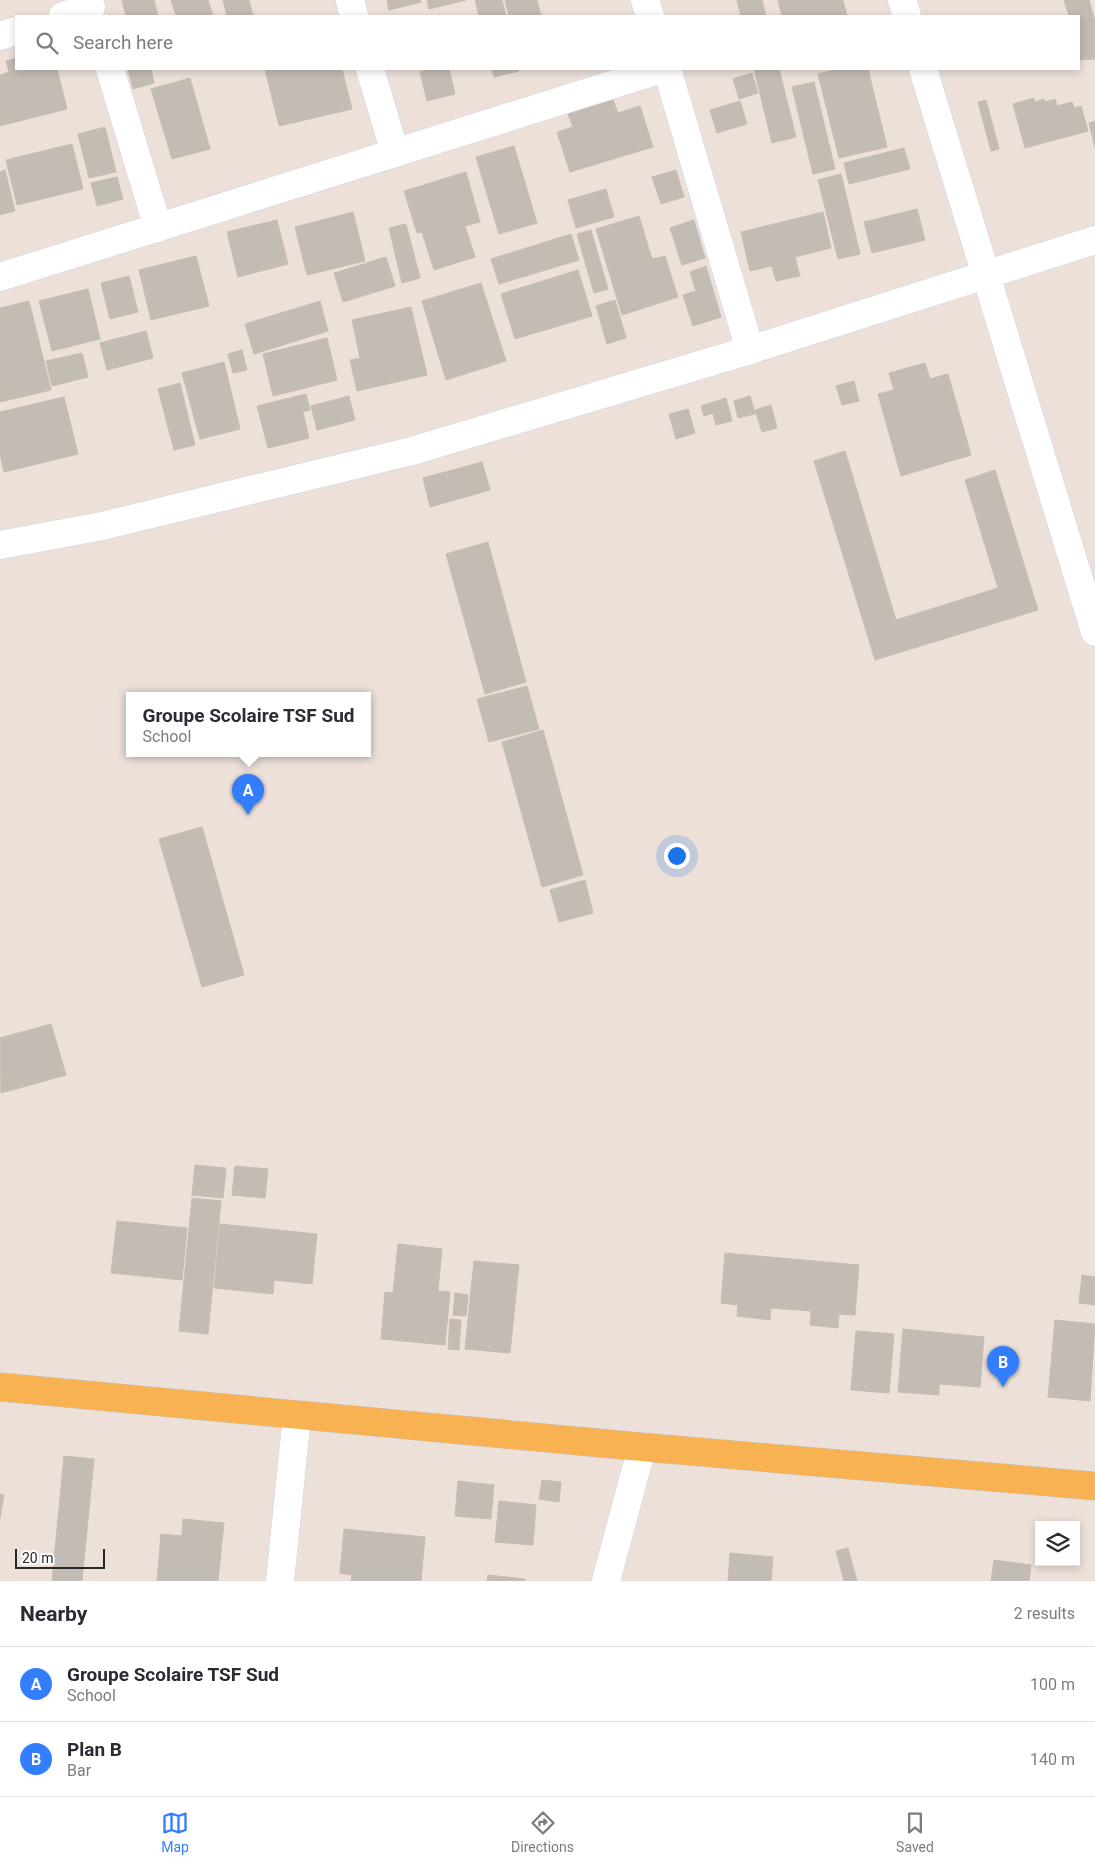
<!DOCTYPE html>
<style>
:root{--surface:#fff;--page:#f2f2f3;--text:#2b2b33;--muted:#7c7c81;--line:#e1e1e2;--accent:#327eff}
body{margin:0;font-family:Roboto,sans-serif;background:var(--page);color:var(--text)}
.controls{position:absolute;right:15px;bottom:15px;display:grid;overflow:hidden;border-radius:0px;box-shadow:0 2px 8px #0003}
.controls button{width:45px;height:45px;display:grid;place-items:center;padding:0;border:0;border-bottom:1px solid var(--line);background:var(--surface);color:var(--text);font:25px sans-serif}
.scale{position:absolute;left:15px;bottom:12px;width:90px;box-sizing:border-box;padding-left:5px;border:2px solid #282828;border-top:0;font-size:14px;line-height:18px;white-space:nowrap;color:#282828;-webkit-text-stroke:4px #fff;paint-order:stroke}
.you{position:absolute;left:676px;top:855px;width:18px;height:18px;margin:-12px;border:4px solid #fff;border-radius:50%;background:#1a73e8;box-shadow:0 0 0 8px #1a73e833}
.badge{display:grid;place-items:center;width:32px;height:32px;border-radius:50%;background:var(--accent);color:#fff;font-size:16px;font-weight:700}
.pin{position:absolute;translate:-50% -41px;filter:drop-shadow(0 1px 2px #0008)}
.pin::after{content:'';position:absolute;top:26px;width:18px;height:15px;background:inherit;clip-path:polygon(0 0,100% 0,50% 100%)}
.popup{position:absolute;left:126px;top:692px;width:245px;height:65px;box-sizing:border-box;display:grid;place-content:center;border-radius:0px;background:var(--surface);filter:drop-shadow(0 1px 4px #0005);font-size:16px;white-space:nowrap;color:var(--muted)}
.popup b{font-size:19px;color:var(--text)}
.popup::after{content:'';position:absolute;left:50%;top:100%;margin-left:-10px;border:10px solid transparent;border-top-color:var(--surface)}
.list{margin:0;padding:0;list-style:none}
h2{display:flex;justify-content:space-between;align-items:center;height:65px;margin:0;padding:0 20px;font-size:21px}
h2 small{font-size:16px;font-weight:400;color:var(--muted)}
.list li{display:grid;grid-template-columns:32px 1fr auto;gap:15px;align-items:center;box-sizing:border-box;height:75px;padding:0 20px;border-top:1px solid var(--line)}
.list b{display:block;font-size:19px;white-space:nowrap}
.list p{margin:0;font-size:16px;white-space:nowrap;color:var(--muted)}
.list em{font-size:16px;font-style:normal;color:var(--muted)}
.icon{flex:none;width:28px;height:28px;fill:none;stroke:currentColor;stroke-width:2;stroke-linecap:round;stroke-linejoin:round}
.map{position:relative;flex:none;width:1095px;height:1581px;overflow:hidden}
.search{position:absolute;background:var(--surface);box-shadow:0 2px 8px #0003;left:15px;right:15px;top:15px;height:55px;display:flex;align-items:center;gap:12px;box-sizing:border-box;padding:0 18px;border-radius:0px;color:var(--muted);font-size:19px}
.sheet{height:215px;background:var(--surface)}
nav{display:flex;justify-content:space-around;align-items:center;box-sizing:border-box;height:70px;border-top:1px solid var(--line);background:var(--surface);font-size:14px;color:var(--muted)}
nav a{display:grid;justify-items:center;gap:2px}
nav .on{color:var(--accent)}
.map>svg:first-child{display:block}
</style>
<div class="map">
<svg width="1095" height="1581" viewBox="0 0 1095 1581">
<rect width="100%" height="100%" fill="#ece0d9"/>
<path fill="#c3bcb5" stroke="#c7bcb3" d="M122 0H154L158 16H126Z
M171 0H208L213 16H176Z
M223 0H249L253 16H227Z
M387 0H420L421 2 389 10Z
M427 0H466L429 9Z
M475 0H502L506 16H479Z
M505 0H537L541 16H509Z
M737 0H762L766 16H741Z
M778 0H843L847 16H782Z
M1064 0H1089L1095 22V59L1080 60 1079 16H1069Z
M16 58V69H57L67 109 0 126V75L9 72 6 61Z
M128 69H151L154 83 133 89Z
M265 69H342L352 109 279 126Z
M433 69H449L455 94 427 101 420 72Z
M492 69H519V71L494 77Z
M754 69H779L796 137 772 143Z
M838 69H868L887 147 839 158 818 74Z
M752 73 758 93 739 99 733 79Z
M190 78 210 149 172 159 151 89Z
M814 82 835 169 813 174 792 87Z
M1034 98 1035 102 1044 99 1045 102 1055 99 1057 106 1072 102 1074 108 1081 106 1088 131 1025 148 1013 104Z
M613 100 618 113 640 106 653 147 570 172 557 132 573 127 568 114Z
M986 100 999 149 991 151 978 102Z
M740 101 747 124 717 133 710 110Z
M1095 121V148L1089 123Z
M105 127 116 172 89 178 78 134Z
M72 144 83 189 17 205 6 160Z
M514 146 537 223 499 234 476 157Z
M904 148 910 169 849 184 844 163Z
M5 170 15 211 0 215V172Z
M676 170 684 197 661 204 652 177Z
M466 172 480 222 465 226 475 257 434 270 422 232 417 233 404 191Z
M841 174 860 254 838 259 818 180Z
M117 177 123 199 97 206 91 183Z
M606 189 614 217 576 228 568 200Z
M917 209 925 240 872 253 864 222Z
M353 212 365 261 307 275 295 227Z
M823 212 831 248 795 257 800 276 776 281 772 266 750 271 741 232Z
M639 216 652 259 665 256 678 297 622 315 596 229Z
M277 220 288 264 238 277 227 232Z
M694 220 705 258 682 265 670 228Z
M406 224 420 278 402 283 389 228Z
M591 230 608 289 594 293 577 234Z
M571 234 579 260 499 284 491 259Z
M196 256 209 306 151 320 139 270Z
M386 257 395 286 343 302 334 273Z
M706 266 721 317 693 326 683 295 696 291 690 272Z
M578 270 592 316 515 339 501 294Z
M129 276 138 312 110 319 101 283Z
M481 283 506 361 446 380 422 301Z
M88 289 100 339 52 351 39 301Z
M615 300 626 338 607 344 596 306Z
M29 301 51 390 0 402V308Z
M320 301 328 331 254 354 245 324Z
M411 307 427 375 357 391 350 360 360 358 352 320Z
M146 331 153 358 107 370 100 343Z
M327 338 337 380 273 396 263 354Z
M242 350 247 370 233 373 228 354Z
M82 353 88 377 52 386 46 361Z
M224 362 240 429 200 439 182 373Z
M925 363 930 379 948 374 971 455 901 476 878 394 894 390 889 373Z
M854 381 859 401 842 405 836 386Z
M180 383 195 445 174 450 158 389Z
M306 394 310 410 303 412 309 438 268 448 257 406Z
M349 396 355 420 317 430 311 406Z
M750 396 755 414 738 418 734 401Z
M64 397 78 454 4 472 0 454V412Z
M726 398 732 421 716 425 713 413 704 416 701 406Z
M771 405 777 428 762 432 755 410Z
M688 409 695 433 676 439 669 414Z
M845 451 896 620 998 588 965 480 995 470 1038 610 875 660 814 461Z
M482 462 490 490 430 507 423 478Z
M488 542 526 682 485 694 446 554Z
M527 686 539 729 489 742 477 699Z
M543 730 583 875 542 887 502 742Z
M202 827 244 975 202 987 159 839Z
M585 880 593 913 559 922 550 890Z
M51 1024 66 1075 1 1093 0 1038Z
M195 1165 226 1168 223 1198 192 1195Z
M235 1166 268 1169 265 1198 232 1195Z
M192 1198 221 1201 208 1334 179 1331Z
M117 1221 187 1228 182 1280 111 1273Z
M220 1224 317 1234 312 1284 274 1280 273 1294 214 1288Z
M398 1244 442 1249 438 1291 450 1292 445 1345 381 1339 385 1292 393 1293Z
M725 1253 859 1265 855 1315 839 1314 838 1328 810 1325 811 1311 771 1308 770 1320 737 1316 738 1305 721 1303Z
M474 1261 519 1265 510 1353 465 1349Z
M1082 1275 1095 1277V1305L1079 1303Z
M455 1293 468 1295 466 1316 453 1315Z
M450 1319 461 1320 459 1350 448 1349Z
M1055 1320 1095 1324 1090 1401 1048 1397Z
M903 1329 984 1337 980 1387 939 1384V1395L898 1392Z
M856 1331 894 1334 889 1393 851 1390Z
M64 1456 94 1459 82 1581H52Z
M542 1480 561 1482 559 1502 539 1499Z
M458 1481 494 1485 491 1519 455 1516Z
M0 1494 4 1495 0 1518Z
M499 1501 536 1505 533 1545 495 1542Z
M183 1519 224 1523 218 1581H157L161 1534 182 1536Z
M344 1529 425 1537 421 1581H351L352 1575 340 1573Z
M848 1548 857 1581H844L836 1551Z
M730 1553 773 1557 771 1581H728Z
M994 1560 1031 1565 1029 1581H991Z
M488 1575 525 1579V1581H487Z"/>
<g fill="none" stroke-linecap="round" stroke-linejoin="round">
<g stroke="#ced6e2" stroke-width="29">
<path id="minor" d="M350 0 354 16
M645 0 650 16
M902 0 907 16
M63 16 91 7
M0 36 16 31
M110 69 158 228
M370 69 395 153
M667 69 750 350
M923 69 1095 632
M0 277 662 69
M0 545 102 526 412 451 750 350 1095 240
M280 1581 297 1416
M606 1581 642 1447"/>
</g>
<g stroke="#c3c3c3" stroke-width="29">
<path id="major" d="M0 1387 642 1447 1095 1486"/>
</g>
<use href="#minor" stroke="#fff" stroke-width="28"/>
<use href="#major" stroke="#f8b251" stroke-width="28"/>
</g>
</svg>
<div class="controls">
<button><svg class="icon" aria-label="layers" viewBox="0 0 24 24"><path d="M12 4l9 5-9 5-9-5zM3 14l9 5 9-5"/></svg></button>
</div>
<div class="scale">20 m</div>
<div class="you"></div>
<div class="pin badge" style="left:248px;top:815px">A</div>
<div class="popup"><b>Groupe Scolaire TSF Sud</b>School</div>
<div class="pin badge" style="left:1003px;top:1387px">B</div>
<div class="search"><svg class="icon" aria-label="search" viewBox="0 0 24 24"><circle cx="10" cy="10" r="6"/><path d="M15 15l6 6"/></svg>Search here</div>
</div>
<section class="sheet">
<h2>Nearby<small>2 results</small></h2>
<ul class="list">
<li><span class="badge">A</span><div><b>Groupe Scolaire TSF Sud</b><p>School</p></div><em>100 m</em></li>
<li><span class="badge">B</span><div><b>Plan B</b><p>Bar</p></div><em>140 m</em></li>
</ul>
</section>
<nav>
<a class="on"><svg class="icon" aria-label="map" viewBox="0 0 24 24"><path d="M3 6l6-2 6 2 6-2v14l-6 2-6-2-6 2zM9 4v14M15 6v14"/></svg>Map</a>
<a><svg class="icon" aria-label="directions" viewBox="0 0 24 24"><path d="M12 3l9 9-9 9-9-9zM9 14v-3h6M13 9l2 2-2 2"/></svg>Directions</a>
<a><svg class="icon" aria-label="saved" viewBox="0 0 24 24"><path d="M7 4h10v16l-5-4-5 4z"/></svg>Saved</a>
</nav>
